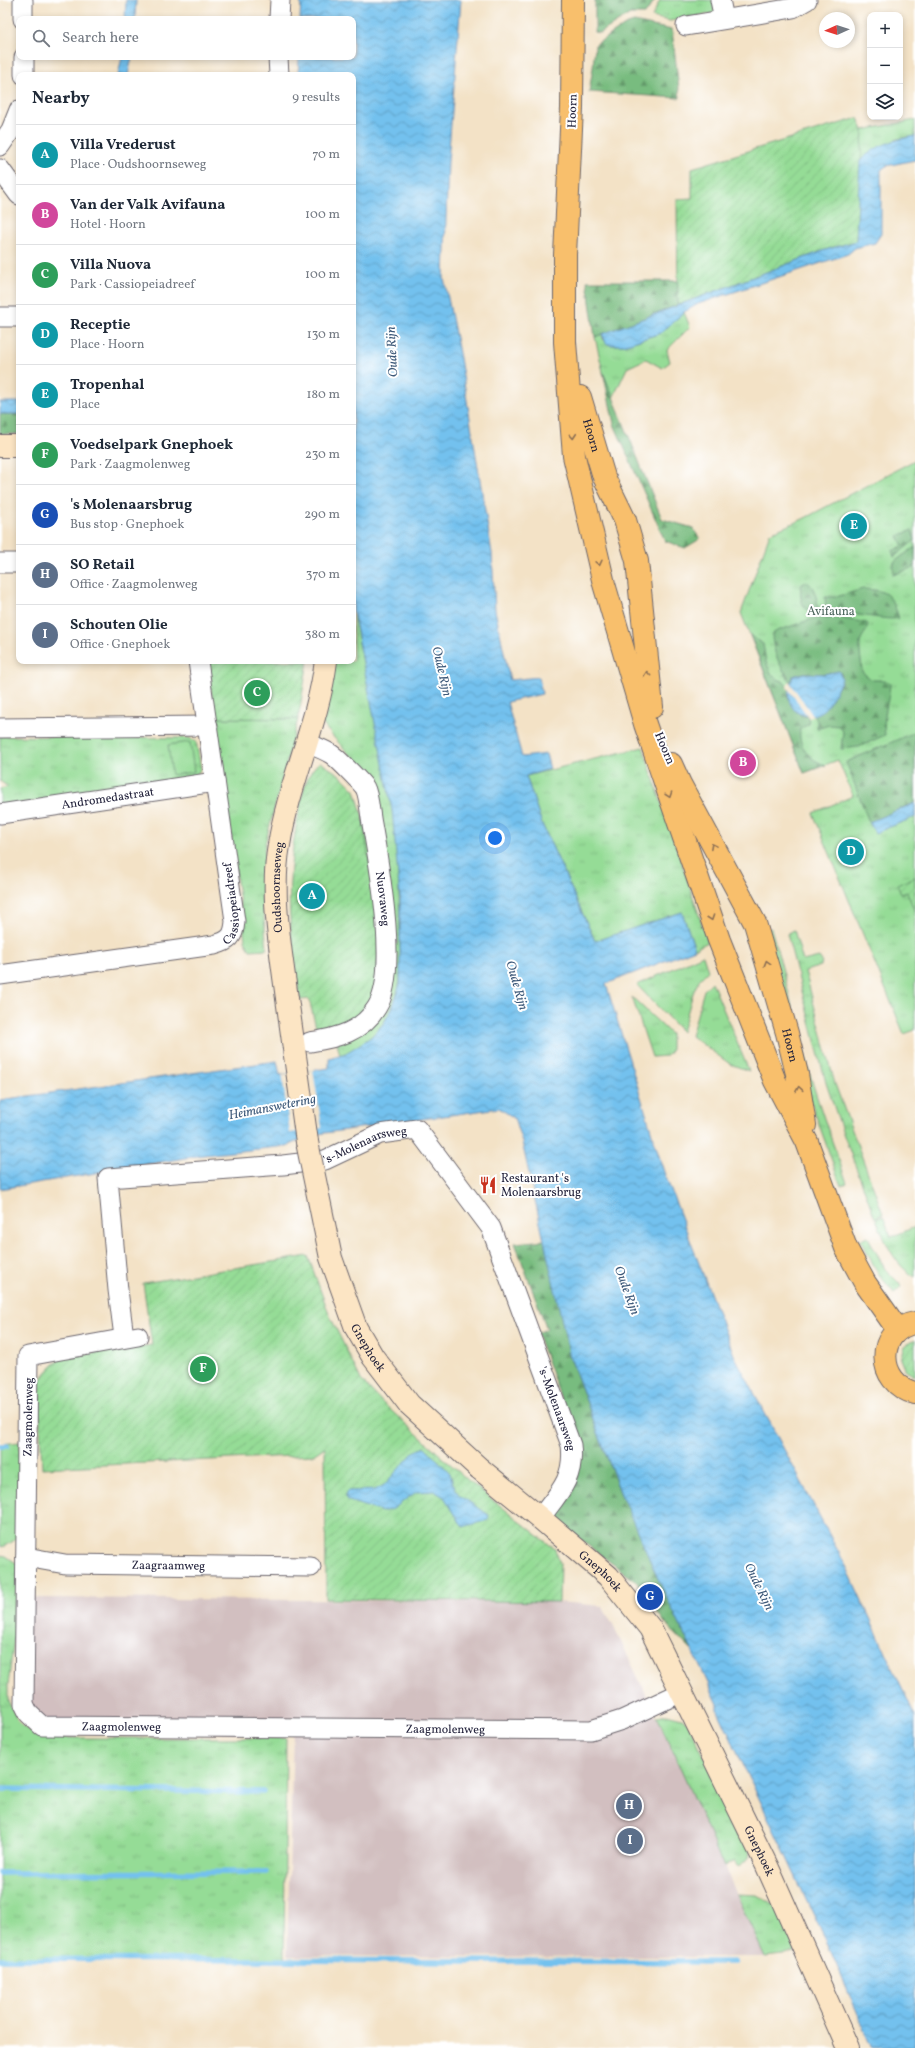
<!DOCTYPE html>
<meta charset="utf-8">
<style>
:root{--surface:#fff;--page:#f6f6f7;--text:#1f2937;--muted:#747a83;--line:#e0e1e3;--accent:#1a73e8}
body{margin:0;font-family:Vollkorn,serif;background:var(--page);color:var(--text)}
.controls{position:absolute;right:12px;top:12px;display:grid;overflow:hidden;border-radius:8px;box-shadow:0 2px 6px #0003}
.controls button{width:36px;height:36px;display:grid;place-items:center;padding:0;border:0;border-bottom:1px solid var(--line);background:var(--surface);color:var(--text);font:20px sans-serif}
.compass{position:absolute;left:819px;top:12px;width:36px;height:36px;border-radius:50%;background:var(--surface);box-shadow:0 2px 6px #0003;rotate:267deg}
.you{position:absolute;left:495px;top:838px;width:14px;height:14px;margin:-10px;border:3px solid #fff;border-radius:50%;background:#1a73e8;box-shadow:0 0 0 6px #1a73e833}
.badge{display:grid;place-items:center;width:26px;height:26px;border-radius:50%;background:var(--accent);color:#fff;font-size:13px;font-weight:700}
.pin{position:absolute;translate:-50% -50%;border:2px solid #fff;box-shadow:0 1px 4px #0006}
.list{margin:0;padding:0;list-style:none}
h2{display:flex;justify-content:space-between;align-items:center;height:52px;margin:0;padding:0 16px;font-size:17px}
h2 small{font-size:13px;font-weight:400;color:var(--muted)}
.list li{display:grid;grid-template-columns:26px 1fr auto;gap:12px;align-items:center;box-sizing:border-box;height:60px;padding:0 16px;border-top:1px solid var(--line)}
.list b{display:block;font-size:15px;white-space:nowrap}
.list p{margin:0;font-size:13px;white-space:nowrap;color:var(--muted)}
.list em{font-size:13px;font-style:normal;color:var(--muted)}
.icon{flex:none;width:22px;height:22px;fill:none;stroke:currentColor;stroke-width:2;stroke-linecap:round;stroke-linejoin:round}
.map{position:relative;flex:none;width:915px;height:2048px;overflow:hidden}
.search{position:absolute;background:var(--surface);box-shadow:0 2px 6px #0003;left:16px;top:16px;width:340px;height:44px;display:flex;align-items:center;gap:10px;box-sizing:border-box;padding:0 14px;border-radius:8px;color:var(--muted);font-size:15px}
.panel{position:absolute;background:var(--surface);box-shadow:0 2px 6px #0003;left:16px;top:72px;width:340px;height:592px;border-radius:8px}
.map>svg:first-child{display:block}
</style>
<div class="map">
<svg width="915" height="2048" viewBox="0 0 915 2048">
<defs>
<pattern id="grass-tufts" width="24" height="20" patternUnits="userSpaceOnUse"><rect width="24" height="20" fill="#95dc96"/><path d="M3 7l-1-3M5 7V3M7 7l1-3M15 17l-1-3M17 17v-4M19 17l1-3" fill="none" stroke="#80bc82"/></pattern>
<pattern id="forest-firs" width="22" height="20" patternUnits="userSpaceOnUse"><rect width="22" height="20" fill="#78bc7f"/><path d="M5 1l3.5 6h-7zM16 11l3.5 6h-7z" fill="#629869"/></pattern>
<pattern id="garden-furrows" width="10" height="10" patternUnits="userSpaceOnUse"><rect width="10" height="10" fill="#95dc96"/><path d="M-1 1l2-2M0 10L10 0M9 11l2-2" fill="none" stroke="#80bc82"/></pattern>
<pattern id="water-waves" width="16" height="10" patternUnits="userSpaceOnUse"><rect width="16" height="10" fill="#73c1ee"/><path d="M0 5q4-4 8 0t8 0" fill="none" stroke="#5e9cc2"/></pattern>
</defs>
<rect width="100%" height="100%" fill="#fff"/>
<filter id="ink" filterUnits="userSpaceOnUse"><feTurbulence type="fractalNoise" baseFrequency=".025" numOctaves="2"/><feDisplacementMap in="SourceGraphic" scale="8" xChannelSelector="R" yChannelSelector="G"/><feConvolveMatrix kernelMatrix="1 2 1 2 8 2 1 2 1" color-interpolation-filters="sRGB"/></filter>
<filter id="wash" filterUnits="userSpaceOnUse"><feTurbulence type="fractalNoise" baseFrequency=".012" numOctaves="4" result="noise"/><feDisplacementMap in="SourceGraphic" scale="16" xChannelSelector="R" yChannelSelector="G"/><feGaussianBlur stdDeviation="0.9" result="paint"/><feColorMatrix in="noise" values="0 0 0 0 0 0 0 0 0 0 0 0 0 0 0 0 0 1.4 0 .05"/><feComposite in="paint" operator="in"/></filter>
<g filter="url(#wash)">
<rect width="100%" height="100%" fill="#f3e2c6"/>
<path fill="#d2bfc0" d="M44 1598 559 1602 602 1606 613 1625 661 1726 765 1957 287 1956 293 1733H42L21 1719 15 1599Z"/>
<path fill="url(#grass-tufts)" stroke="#5c7f68" d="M660 0H713L715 13 670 21 652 17Z
M915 120V136L897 139 860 161 863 130Z
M684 312 690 327 667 350 670 362 662 368 646 359 627 368 613 398 603 372 595 337 602 334 603 339 610 345H624L661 333Z
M915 460V1030L904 1034 813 813 853 796 838 760 804 773 741 613 770 533 803 519Z
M353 611C365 677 381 743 392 809 398 849 399 890 400 930 400 952 403 978 396 999 387 1024 366 1047 340 1055L337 1043 370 780C356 758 335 742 320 720L332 661H353Z
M215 718 298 719 265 844 262 898 267 949 250 950 245 940Z
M0 736 189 738 196 741 201 768 196 776 0 807V789L8 787 0 781Z
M643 747 708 942 695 949 682 912 595 941 542 824 526 776Z
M771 928C783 969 793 1011 804 1052 815 1097 832 1140 847 1183L841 1186 812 1105 764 931Z
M794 930 803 961 819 957 822 961 821 966 805 971 835 1084 883 1214 875 1218 843 1133 826 1083 787 934Z
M703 955 708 971 699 980 693 993 682 1032 637 985Z
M712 982 749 1071 730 1064 691 1036 704 990Z
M632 997 671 1034V1051L667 1056 652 1057Z
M883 1216 891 1237 915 1227V1277C894 1265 885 1241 876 1219Z
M868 1237 885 1269 902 1286 894 1293 878 1273 860 1240Z
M20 1442 19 1537 6 1546 0 1547V1444Z
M0 1555 6 1556 19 1565V1601L8 1685V1701L20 1724 32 1733 48 1737 75 1738H286L284 1960 0 1959Z
M667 1714 682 1718 688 1723 750 1850 749 1858 738 1867 734 1861 724 1867 657 1716Z
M736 1894 757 1895 776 1906 797 1950 783 1955 765 1957Z"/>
<path fill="url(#forest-firs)" stroke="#4d6f5d" d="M595 0H655L645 14H630L600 33 595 32Z
M634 22 672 30 680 98 589 92 593 68 595 45 625 25Z
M587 281H678V305L595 337Z
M603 372 662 519 693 528 700 539 685 548 665 541 614 424Z
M0 414H19V434H0Z
M912 530 915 540 894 557 892 551 903 546 898 536Z
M915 547V567L893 575 894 562Z
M807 582C815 587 817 599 818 608L815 612C802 615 798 593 802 584Z
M863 589C888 590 891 595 899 618 890 622 842 611 826 610L825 597H836Z
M834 617 867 623C869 632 861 635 860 643 859 652 862 663 862 672L872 680H885L890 684C889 703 882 716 885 735L859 747 841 749 843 732 839 726 829 725 817 729V720L812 715C825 711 841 688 842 675L839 671 824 674 804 673 793 676 791 683C781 668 772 652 772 634L777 631 815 618Z
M750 635 763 644 766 662 771 673 777 679 783 681 789 689V700L801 716H808L809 724 800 729C798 747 809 760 826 765L804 773Z
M915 732V803L869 822 846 762Z
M545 1240 570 1357 620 1492 692 1651 665 1623 637 1582 562 1526 559 1519V1506L577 1480 581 1454 537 1333 547 1329 515 1243Z"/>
<path fill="url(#garden-furrows)" stroke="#5c7f68" d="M858 118 863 130 856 241 825 250 678 305 677 199 692 198V168Z
M207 661H308L298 719 215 718Z
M320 762 340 775 355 790 362 814 381 939 372 1004 343 1030 318 1035 309 999 300 1000C297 978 293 955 291 933 287 892 291 851 299 811 302 795 306 772 320 762Z
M915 877V912L907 892 901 894 897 885Z
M308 1256 329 1314 361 1380 384 1404 469 1481 555 1549 560 1563 559 1602 326 1599 325 1447 313 1455 42 1468 38 1381 61 1357 152 1345 143 1283Z
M915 1339V1376L906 1371 901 1359 905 1346Z"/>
<path fill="#95dc96" stroke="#5c7f68" d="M190 742 194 772 172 775 168 745Z"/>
<path fill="url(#water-waves)" stroke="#4a7294" d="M126 0H136L135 19H125Z
M301 0H461L448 162 444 278 460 358 492 553 495 610 510 680 539 677 542 694 507 702 522 757 546 754 550 769 526 776 542 824 595 941 682 912 695 949 606 984 664 1172 734 1355 847 1568 915 1716V2048H872L831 1952 718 1711V1704L662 1588 620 1492 570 1357 522 1142 514 1118 499 1108 311 1135 287 1146 203 1155 0 1189V1100L277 1061 280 1075 329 1068V1058L346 1053 371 1037 383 1024 392 1009 400 983V898L392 810 353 611V75H298L299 57H353V19H300Z
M122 57H132L128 75H118Z
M915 136V160L886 166 881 170V234L875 243 855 248 848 254 698 304 684 312 661 333 624 345H610L606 343 602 334 825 250 856 241 860 161C876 145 893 140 915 136Z
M0 402H19V414H0Z
M839 671 842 679C838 687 833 699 827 706 816 720 794 719 789 700 787 692 791 683 793 676L804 673 824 674Z
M915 803V817L875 833 869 822Z
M425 1447 450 1473 453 1484 459 1495 489 1515 488 1520 463 1527 444 1497 434 1491 416 1492 393 1509 382 1512 349 1501 345 1496 347 1491 375 1490 384 1485 414 1452Z"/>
<path fill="#f3e2c6" d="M789 681 813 716 812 717 809 718 787 687Z
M313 1070 322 1128 290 1133 282 1075Z"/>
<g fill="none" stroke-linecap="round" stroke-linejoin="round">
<path stroke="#73c1ee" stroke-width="5.5" d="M0 1446H7
M0 1789 263 1792
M0 1873 266 1872
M0 1959 734 1962"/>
</g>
</g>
<g filter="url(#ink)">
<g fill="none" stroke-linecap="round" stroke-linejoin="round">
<g stroke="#6b656c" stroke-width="21">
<g id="street">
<path d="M23 0V19"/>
<path d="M720 0 724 19"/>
<path d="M279 19 280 0"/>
<path d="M686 26 793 8 807 0"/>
<path d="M24 57V75"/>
<path d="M278 57 279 75"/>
<path d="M0 146 11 130 19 110"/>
<path d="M0 169 19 195"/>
<path d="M0 317H19"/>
<path d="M0 563H19"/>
<path d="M0 728 208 726"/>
<path id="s1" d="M306 743C314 746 323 749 331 754 336 757 362 783 365 788 369 795 370 815 372 824 379 865 399 972 377 1007 362 1032 337 1038 310 1042"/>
<path id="s2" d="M0 814 215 782"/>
<path id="s3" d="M0 975 214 945C229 941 234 937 235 921L198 661"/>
<path id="s4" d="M138 1336 28 1356 24 1704 29 1714 42 1726 591 1730 622 1720 682 1692"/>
<path id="s5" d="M124 1337 118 1290 108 1178 283 1165 325 1160 380 1134 417 1129 491 1228 571 1445C575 1478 559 1493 540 1518"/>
<path id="s6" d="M26 1557 65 1564 311 1567"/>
</g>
</g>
<g stroke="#6b656c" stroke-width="24">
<g id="secondary">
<path d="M0 446H19"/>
<path id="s7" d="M307 1142C300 1089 292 1037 285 984 279 939 271 890 279 845 289 782 318 724 326 661"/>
<path id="s8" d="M480 1469 540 1518 608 1576 650 1628 767 1866 848 2048"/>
</g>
</g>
<g stroke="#6b656c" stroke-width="24">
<g id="primary">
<path d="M573 0 572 108 565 255V342L574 456 604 584 645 724 719 940 775 1081 807 1142 846 1248 865 1283 898 1330"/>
<path id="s9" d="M580 397 604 477 625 520 637 561 652 707"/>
<path id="s10" d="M671 764 680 784 755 923 787 1033 797 1074 805 1125"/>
<path d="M915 1323C875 1329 876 1384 915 1393"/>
</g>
</g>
<use href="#street" stroke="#fff" stroke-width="19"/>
<use href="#secondary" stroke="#fce5c4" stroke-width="22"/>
<use href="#primary" stroke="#f8bf6c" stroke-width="22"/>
<g stroke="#6b656c" stroke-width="24" stroke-linecap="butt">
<g id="secondary-bridge">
<path id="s11" d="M307 1142 331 1258 356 1328 373 1357 409 1404 480 1469"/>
</g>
</g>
<use href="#secondary-bridge" stroke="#fce5c4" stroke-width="22"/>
</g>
<defs><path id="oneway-chevron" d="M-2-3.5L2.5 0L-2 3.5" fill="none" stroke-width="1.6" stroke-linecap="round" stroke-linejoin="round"/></defs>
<g stroke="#8d7054">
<use href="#oneway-chevron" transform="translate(573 436) rotate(85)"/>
<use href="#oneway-chevron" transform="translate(599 563) rotate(77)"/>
<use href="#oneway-chevron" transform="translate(647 674) rotate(-95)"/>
<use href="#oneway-chevron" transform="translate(669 795) rotate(71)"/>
<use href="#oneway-chevron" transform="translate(713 846) rotate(-118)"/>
<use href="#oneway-chevron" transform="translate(711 918) rotate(71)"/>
<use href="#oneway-chevron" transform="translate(767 963) rotate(-106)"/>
<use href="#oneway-chevron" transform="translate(799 1089) rotate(-99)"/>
</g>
</g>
<defs>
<g id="restaurant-bare" transform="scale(1.38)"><path d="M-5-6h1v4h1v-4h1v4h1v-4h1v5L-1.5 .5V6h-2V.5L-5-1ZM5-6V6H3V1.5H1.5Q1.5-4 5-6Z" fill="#c8321e" stroke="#fff" stroke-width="2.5" paint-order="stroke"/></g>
</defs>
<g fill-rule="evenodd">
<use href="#restaurant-bare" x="488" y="1185"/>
</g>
<g text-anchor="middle" stroke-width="4" stroke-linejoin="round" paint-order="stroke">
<g font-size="12" fill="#22223b" stroke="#fff">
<text transform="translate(572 111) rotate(-88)" y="4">Hoorn</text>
<text dy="4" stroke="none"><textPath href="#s9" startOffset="40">Hoorn</textPath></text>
<text transform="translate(665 748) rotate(67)" y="4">Hoorn</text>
<text dy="4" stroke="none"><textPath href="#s2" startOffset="109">Andromedastraat</textPath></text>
<text dy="4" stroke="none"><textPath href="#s7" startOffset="257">Oudshoornseweg</textPath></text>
<text dy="4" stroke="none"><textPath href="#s1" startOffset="188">Nuovaweg</textPath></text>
<text dy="4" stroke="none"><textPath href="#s3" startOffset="268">Cassiopeiadreef</textPath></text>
<text dy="4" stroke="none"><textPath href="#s10" startOffset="307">Hoorn</textPath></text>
<text dy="4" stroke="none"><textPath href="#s5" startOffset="421">'s-Molenaarsweg</textPath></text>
<text dy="4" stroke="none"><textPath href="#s11" startOffset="216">Gnephoek</textPath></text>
<text dy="4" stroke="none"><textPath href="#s5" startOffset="792">'s-Molenaarsweg</textPath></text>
<text transform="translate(28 1417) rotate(-89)" y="4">Zaagmolenweg</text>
<text dy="4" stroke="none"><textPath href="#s6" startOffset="143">Zaagraamweg</textPath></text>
<text dy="4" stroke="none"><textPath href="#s8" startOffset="158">Gnephoek</textPath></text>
<text dy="4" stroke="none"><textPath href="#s4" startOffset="568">Zaagmolenweg</textPath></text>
<text dy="4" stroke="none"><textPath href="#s4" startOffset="892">Zaagmolenweg</textPath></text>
<text dy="4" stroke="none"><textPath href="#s8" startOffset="482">Gnephoek</textPath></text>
</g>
<g font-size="12" fill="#4a635b" stroke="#fff">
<text x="831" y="615">Avifauna</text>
</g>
<g font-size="12" fill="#22223b" stroke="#fff" text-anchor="start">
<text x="501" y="1182">Restaurant 's<tspan x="501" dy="14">Molenaarsbrug</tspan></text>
</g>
<g font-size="13" font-style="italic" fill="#3e5a7a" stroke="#fff">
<text transform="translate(391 352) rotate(-93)" y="5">Oude Rijn</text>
<text transform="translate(443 671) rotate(77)" y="5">Oude Rijn</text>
<text transform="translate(518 985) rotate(74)" y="5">Oude Rijn</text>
<text transform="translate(272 1106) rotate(-11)" y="5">Heimanswetering</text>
<text transform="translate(628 1290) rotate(70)" y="5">Oude Rijn</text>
<text transform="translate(760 1586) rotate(64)" y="5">Oude Rijn</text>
</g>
</g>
</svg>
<div class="controls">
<button>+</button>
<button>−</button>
<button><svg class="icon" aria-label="layers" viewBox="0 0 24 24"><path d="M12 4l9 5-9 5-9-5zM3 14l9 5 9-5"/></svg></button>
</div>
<svg class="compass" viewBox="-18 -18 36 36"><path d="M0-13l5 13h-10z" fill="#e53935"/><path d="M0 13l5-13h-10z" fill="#747a83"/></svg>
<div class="you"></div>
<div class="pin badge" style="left:312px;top:896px;background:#0f9aa8">A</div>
<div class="pin badge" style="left:743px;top:763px;background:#d1479c">B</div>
<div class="pin badge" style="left:257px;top:693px;background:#2e9e5b">C</div>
<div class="pin badge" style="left:851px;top:852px;background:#0f9aa8">D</div>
<div class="pin badge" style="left:854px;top:526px;background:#0f9aa8">E</div>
<div class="pin badge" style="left:203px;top:1369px;background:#2e9e5b">F</div>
<div class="pin badge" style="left:650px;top:1597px;background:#1a4fb4">G</div>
<div class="pin badge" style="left:629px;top:1806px;background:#5c6f8a">H</div>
<div class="pin badge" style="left:630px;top:1841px;background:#5c6f8a">I</div>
<div class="search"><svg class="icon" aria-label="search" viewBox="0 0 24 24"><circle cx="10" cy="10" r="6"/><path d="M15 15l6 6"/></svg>Search here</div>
<section class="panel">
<h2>Nearby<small>9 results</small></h2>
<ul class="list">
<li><span class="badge" style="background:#0f9aa8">A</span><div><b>Villa Vrederust</b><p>Place · Oudshoornseweg</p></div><em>70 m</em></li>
<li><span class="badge" style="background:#d1479c">B</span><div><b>Van der Valk Avifauna</b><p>Hotel · Hoorn</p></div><em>100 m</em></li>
<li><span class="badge" style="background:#2e9e5b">C</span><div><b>Villa Nuova</b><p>Park · Cassiopeiadreef</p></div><em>100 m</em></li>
<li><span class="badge" style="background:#0f9aa8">D</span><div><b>Receptie</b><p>Place · Hoorn</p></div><em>130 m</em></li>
<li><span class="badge" style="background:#0f9aa8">E</span><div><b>Tropenhal</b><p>Place</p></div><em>180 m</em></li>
<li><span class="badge" style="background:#2e9e5b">F</span><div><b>Voedselpark Gnephoek</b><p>Park · Zaagmolenweg</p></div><em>230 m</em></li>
<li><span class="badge" style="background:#1a4fb4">G</span><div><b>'s Molenaarsbrug</b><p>Bus stop · Gnephoek</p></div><em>290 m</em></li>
<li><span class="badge" style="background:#5c6f8a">H</span><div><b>SO Retail</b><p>Office · Zaagmolenweg</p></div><em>370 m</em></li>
<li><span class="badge" style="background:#5c6f8a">I</span><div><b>Schouten Olie</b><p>Office · Gnephoek</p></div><em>380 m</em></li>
</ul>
</section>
</div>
